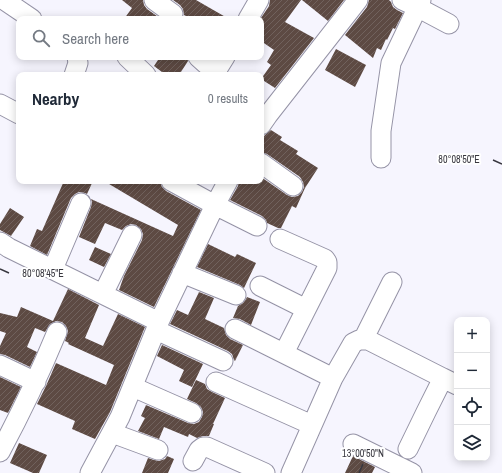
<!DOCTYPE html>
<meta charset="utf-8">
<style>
:root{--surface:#fff;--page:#f2f2f3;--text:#1f2937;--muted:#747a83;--line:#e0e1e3}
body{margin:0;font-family:"Archivo Narrow",sans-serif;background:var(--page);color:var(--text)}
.controls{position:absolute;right:12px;bottom:12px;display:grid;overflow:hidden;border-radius:8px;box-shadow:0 2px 10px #0003}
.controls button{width:36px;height:36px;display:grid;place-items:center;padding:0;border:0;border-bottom:1px solid var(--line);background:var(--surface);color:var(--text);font:20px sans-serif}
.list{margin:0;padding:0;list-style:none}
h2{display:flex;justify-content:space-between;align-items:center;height:52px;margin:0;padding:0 16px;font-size:17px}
h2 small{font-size:13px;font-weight:400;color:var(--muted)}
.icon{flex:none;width:22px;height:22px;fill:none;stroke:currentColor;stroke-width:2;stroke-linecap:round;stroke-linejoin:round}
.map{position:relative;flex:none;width:502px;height:473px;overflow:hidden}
.search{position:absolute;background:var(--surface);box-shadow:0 2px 10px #0003;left:16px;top:16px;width:248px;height:44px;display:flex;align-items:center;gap:10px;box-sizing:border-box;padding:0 14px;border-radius:8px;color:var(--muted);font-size:15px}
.panel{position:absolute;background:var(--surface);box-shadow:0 2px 10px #0003;left:16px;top:72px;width:248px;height:112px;border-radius:8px}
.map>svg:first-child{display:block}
</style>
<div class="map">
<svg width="502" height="473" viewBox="0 0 502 473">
<defs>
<pattern id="building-hatch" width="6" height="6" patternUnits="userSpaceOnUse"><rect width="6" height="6" fill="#5d4a43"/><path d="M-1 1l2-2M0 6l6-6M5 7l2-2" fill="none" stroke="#71625d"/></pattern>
</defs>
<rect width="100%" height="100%" fill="#f6f5fe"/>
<path fill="url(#building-hatch)" d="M122 0H143L144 5 147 9 161 19H124L132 8Z
M173 0H196L229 19H192L184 15 183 9 180 5Z
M270 0H301L285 22 314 38 275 88 261 79 271 65 267 62 274 50 261 41V18L269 6Z
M302 0H344L328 21Z
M369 0H389L391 2 393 7 397 10 403 13 395 29 393 28 387 40 386 39 381 50 377 48 373 58 345 35 367 7Z
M336 49 366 65 355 87 325 70Z
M160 57H187L188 61 179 75H166L154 66Z
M271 130 282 137 280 140 298 151 296 154 318 168 305 188 296 208 292 206 281 228H278L267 223 266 220 262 216 230 200 238 186 239 181H261V177L287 195 292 197 298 196 302 192 304 187 303 182 300 177 267 154 261 152V141L265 135Z
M64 181H93L87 194 85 193 79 192 75 194 71 198 47 255 30 246 37 229 42 231Z
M104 181H157L160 182 162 187 166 191 201 210 154 307 119 290 124 276 142 240 143 234 141 229 136 225 131 224 126 226 122 230 105 223 95 244 79 237 91 207 92 202 91 199 173 236 178 225Z
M10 208 24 217 11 236 0 230V224Z
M208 244 235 257 237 254 256 263 244 288 240 285 197 267Z
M95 247 111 254 104 267 89 260Z
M68 289 99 305 85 338 103 346 118 314 145 327 110 412 95 439 72 429 75 421 37 404 46 386 56 363 106 385 114 365 68 344 69 343 65 341 68 331 66 326 62 322 56 321 50 324 45 332 35 328 27 347 37 352 30 367 5 355 0 354V346L6 333 0 331V313L17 317 21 307 53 321Z
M199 292 214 298 205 319 224 328 226 335 230 339 243 345 235 361 234 360 232 354 228 351 170 324 177 310 188 315Z
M247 297 260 302 251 325 240 319 233 318 238 306 243 303 246 299Z
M162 345 203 364 192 387 179 381 184 370 157 356Z
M0 377 21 387 8 413 0 410Z
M196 380 205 384 207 389 212 392 225 398 213 424H214L209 436H203L197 438 189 434 188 437 164 427 159 439 138 431 145 418 141 416 146 405 188 423 194 424 199 422 202 417 203 412 201 407 196 403 187 399Z
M19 443 47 455 39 473H33L10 463Z
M167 456 174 459 168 473H142L148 458 154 460 159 461 165 459Z
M353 456 375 467 372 473H345Z"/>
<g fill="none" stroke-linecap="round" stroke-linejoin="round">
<g stroke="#9593a6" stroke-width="21">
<path id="minor" d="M4 0 32 19
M154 0 173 14
M402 0 417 7 449 24
M248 19 259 0
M127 57 146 75
M198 57 218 75
M215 73 225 57
M74 75 78 63 77 57
M0 104 19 114
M261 125 268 115 358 0
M381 158V131L391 63 421 0
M261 163 293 186
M171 181 215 205 257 226
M280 239 325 259 327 262V268L284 353
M0 242 9 248 159 322 215 205 228 181
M53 269 81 203
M182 273 236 295
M260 286 306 309
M103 294 132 235
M235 329 333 378
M156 330 223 361
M363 340 392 282
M0 365 36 382
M216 382 312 425
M133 387 192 413
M112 433 158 450
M353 444 412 473
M408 449 426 412 443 378 457 385
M0 452C21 413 40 373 57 332
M193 461 199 450 203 447H207L265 473
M90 473 120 417 159 322
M291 473 333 378 353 343 359 340H368L443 378"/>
</g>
<use href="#minor" stroke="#fff" stroke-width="19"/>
</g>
<path fill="none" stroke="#37363e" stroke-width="1.5" d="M493 160 502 164M0 269 9 273M359 473 363 464"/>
<g font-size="10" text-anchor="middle" fill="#37363e" stroke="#fff" stroke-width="4" stroke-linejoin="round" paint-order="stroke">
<text x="459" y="163">80°08'50"E</text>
<text x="43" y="277">80°08'45"E</text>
<text x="363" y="457">13°00'50"N</text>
</g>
</svg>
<div class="controls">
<button>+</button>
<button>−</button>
<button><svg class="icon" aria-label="locate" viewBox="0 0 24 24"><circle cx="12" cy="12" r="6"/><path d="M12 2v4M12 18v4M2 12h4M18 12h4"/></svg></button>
<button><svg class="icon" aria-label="layers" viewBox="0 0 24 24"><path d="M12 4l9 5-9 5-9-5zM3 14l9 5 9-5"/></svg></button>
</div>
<div class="search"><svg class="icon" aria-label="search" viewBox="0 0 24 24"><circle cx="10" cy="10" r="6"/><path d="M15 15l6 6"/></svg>Search here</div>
<section class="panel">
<h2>Nearby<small>0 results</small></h2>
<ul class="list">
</ul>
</section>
</div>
